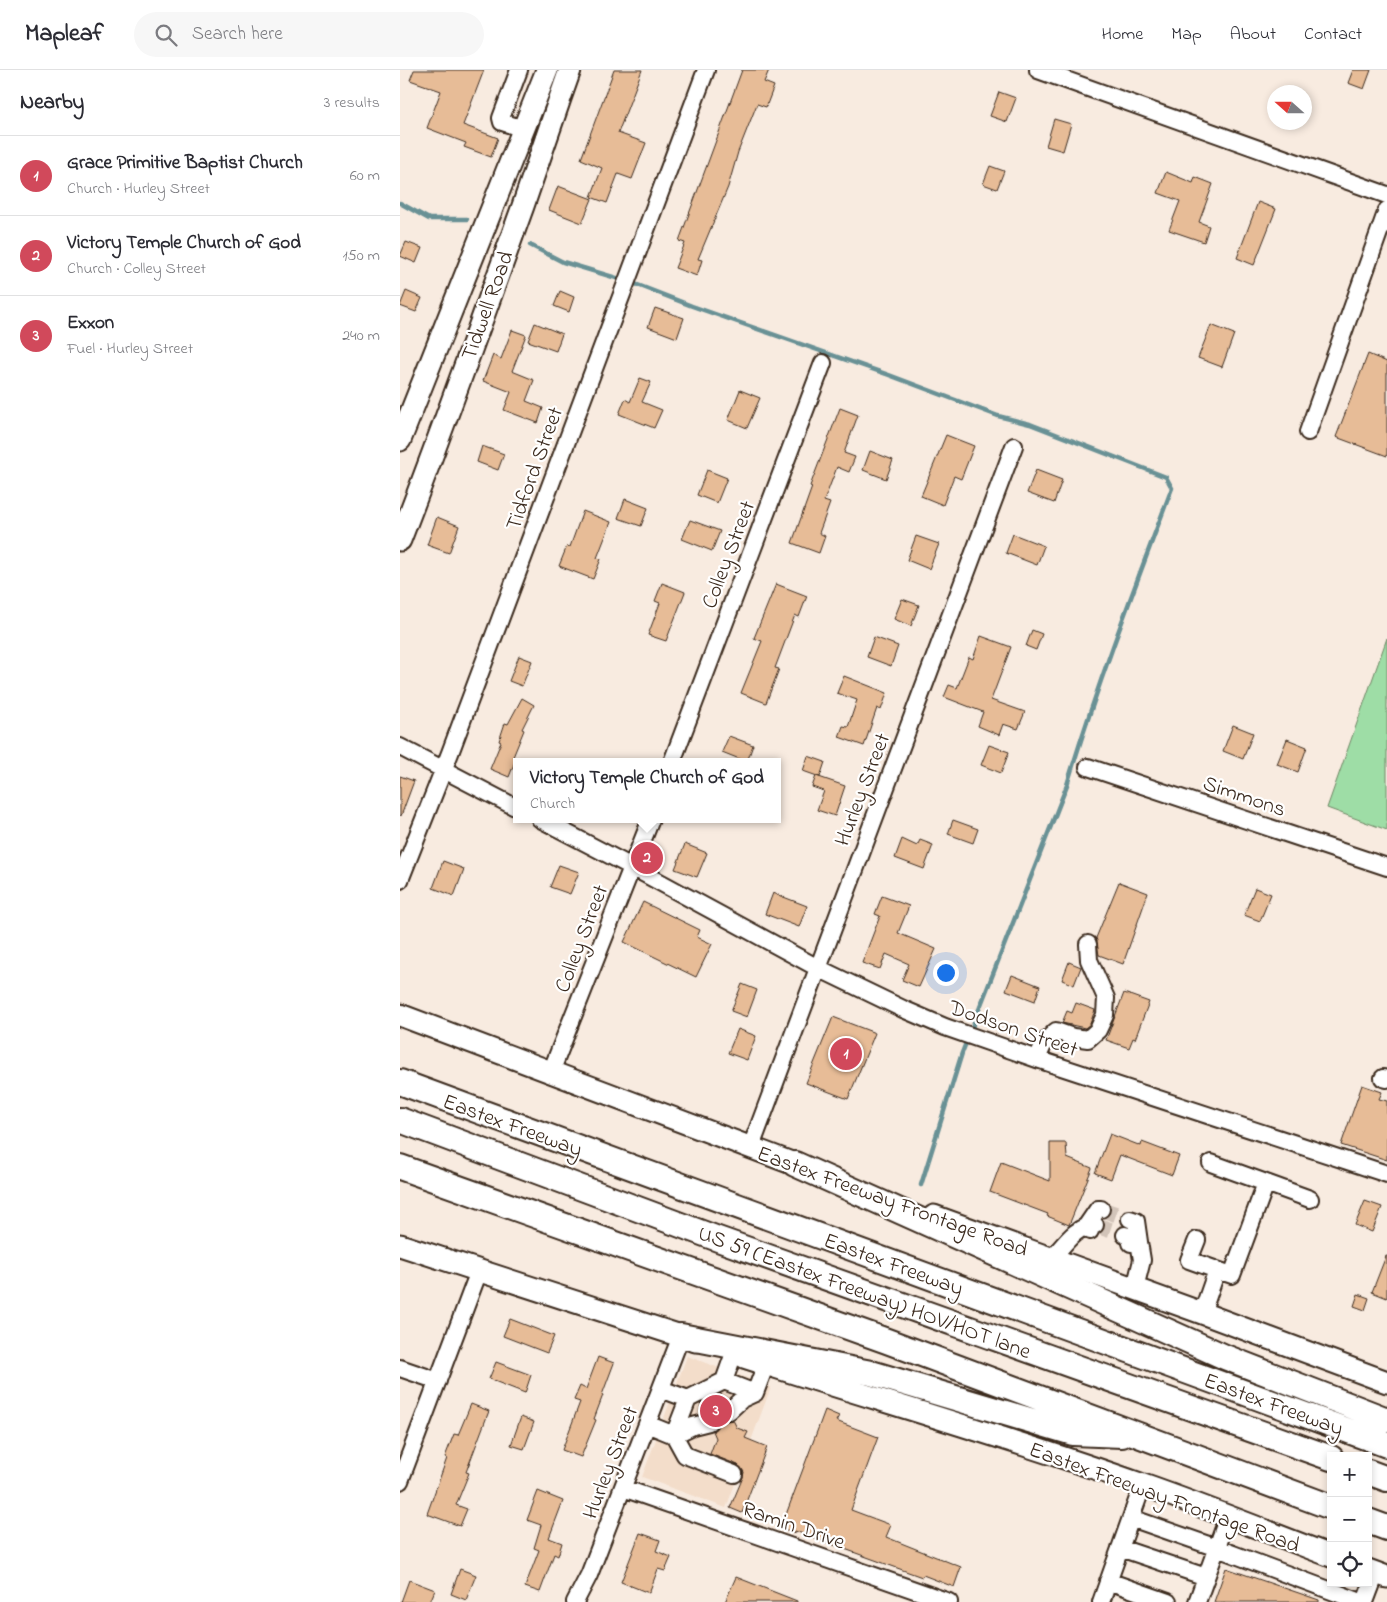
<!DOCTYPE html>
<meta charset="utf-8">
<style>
:root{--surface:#fff;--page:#f7f7f7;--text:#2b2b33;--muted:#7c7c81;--line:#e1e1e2;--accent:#d1495b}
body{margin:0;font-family:"Indie Flower",sans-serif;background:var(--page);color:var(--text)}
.controls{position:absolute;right:15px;bottom:15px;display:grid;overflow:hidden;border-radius:0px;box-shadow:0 2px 8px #0003}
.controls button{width:45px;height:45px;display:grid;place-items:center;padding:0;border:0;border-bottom:1px solid var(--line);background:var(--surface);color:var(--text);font:25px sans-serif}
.compass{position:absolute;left:867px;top:15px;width:45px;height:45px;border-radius:50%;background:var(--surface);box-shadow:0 2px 8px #0003;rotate:291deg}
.you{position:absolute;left:545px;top:902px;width:18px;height:18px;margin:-12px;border:4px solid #fff;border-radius:50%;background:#1a73e8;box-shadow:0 0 0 8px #1a73e833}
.badge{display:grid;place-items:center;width:32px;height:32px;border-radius:50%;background:var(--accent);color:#fff;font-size:16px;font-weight:700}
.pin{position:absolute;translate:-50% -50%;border:2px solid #fff;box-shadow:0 1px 5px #0006}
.popup{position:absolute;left:113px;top:688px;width:268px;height:65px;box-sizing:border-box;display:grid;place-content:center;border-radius:0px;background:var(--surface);filter:drop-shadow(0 1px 4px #0005);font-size:16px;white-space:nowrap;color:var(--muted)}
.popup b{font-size:19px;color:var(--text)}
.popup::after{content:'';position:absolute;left:50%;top:100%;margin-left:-10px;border:10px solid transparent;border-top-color:var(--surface)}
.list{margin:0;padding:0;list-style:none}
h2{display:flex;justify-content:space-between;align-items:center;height:65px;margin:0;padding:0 20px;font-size:21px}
h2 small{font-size:16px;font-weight:400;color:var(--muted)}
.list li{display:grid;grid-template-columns:32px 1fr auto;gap:15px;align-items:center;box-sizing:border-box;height:80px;padding:0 20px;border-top:1px solid var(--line)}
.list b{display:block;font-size:19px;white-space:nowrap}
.list p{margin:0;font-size:16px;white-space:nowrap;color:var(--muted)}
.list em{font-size:16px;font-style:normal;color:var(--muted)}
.icon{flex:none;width:28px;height:28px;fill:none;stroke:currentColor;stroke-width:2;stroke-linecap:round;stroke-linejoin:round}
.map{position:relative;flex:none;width:987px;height:1532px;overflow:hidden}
header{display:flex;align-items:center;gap:30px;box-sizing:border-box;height:70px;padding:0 25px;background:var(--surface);border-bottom:1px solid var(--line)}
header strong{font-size:24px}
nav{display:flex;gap:28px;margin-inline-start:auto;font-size:18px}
.search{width:350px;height:45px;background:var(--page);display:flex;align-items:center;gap:12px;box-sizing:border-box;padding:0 18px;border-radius:28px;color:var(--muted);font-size:19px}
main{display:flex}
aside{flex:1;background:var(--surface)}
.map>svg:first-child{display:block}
</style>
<header>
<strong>Mapleaf</strong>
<div class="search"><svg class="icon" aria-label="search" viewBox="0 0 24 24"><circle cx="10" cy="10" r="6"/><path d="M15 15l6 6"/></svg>Search here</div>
<nav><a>Home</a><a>Map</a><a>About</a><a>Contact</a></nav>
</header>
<main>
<aside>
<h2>Nearby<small>3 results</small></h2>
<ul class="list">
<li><span class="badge">1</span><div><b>Grace Primitive Baptist Church</b><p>Church · Hurley Street</p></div><em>60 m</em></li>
<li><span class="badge">2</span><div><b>Victory Temple Church of God</b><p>Church · Colley Street</p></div><em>150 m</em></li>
<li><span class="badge">3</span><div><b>Exxon</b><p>Fuel · Hurley Street</p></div><em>240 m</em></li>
</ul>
</aside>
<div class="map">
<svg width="987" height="1532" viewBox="0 0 987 1532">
<rect width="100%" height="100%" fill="#f8ebe0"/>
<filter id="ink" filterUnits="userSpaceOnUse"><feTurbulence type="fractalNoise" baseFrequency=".02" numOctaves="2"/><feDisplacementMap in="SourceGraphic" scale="10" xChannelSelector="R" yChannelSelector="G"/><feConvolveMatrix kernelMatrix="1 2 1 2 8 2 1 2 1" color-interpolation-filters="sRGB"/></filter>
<g filter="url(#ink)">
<path fill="#f3ddca" d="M287 1286 371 1317 326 1438 242 1407Z"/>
<path fill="#9edda6" stroke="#6c8462" d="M987 568V760L927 738Z"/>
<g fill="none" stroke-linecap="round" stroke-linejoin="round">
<path stroke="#699195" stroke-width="4.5" d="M0 133 29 149H67
M130 175 163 192 223 210
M230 212 292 236 489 305 598 346 630 354 766 407 772 418C735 516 697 615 667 715L562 983 521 1115"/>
</g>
<path fill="#e7bc97" stroke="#3b2a1e" d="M14 0H84L63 55 98 68 91 87 64 77 66 73 27 58 41 21 10 10Z
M214 0H242L218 63 246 73 232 109 218 104 207 133 191 127 202 98 181 89Z
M342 0H369L364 12 374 16 366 37 357 34 338 82 328 117 298 189 302 190 297 206 275 198 285 173 279 171Z
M953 0H971L964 19 948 13Z
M599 22 616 28 607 52 590 46Z
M654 49 671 54 663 81 646 76Z
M590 96 604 101 597 119 583 114Z
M766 102 793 113 795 107 813 114 799 152 809 156 804 172 769 160 780 131 758 123Z
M158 116 192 129 182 153 149 140Z
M858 132 876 139 854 195 837 188Z
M6 172 22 178 16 193 0 186Z
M6 221 22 228 16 242 0 236Z
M160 221 174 227 169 242 154 236Z
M255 238 284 248 277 268 248 257Z
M135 253 162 264 156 281 128 271Z
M811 255 834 264 822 297 798 288Z
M112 260 126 265 112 301 134 310 126 331 143 338 138 353 104 340 111 322 83 311 93 285 101 289Z
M968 284 987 292V386L936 367Z
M240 308 251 312 242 332 262 340 254 358 219 344 225 329 230 332Z
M340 320 360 328 347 358 328 350Z
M440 338 458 345 444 383 455 387 449 402 437 397 424 431 430 433 419 463 425 466 419 483 392 473 412 417 410 416Z
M546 365 574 376 561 409 554 406 543 435 521 426Z
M82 376 104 384 98 400 77 392Z
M470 381 493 390 486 409 463 400Z
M307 400 327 408 317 433 297 425Z
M636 400 662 410 654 433 627 423Z
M225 429 248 438 241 456 218 448Z
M183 441 211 452 197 488 201 489 193 509 159 496 167 476 170 477Z
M37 447 59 456 49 483 27 475Z
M290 450 320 461 312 481 282 469Z
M613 464 644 476 637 495 606 483Z
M516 466 539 474 529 499 507 490Z
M262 513 285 522 266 571 248 565 260 533 255 531Z
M376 514 407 526 399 547 395 545 375 598 379 599 366 633 341 623 362 571 354 568Z
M502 529 519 535 511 556 494 549Z
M632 560 642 564 636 580 626 576Z
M581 566 611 577 591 630 625 642 618 659 603 654 599 665 578 656 583 642 544 627 549 615 557 618 569 587 573 589Z
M474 567 498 576 491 596 467 587Z
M119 586 132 591 122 616 109 611Z
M444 606 487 623 481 640 477 638 464 676 439 667 443 656 448 657 457 630 437 623Z
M122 628 134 635 122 659 124 660 113 687 116 689 109 707 90 699 101 672 99 671 105 653 108 654Z
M833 655 853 663 843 689 823 681Z
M329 666 353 675 347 692 322 682Z
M887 669 907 677 898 702 877 694Z
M589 675 609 682 601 703 581 695Z
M408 686 425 692 420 707 403 701Z
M0 706 14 711 1 746 0 745Z
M416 706 445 716 435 746 417 740 424 721 412 717Z
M553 750 578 759 573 773 548 764Z
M502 769 517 776 520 770 533 775 524 799 495 788Z
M285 774 307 783 297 807 275 799Z
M43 791 64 799 54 826 33 818Z
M159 795 179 802 170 824 150 817Z
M719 812 748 823 723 894 699 885 696 868Z
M855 818 871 824 860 851 844 845Z
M373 823 407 836 399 857 365 844Z
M482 826 509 836 498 863 536 879 519 917 502 910 509 894 486 884 480 899 462 893 480 846 475 844Z
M243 832 300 860 297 867 312 874 296 907 224 872Z
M669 892 681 897 674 915 662 910Z
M612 905 640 916 635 931 606 920Z
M342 914 357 920 347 947 331 941Z
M724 923 749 932 735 969 733 968 729 978 706 970Z
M676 933 695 940 690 954 685 958 662 953 667 941 672 943Z
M433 947 475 963 448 1029 406 1013Z
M338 959 356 966 347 990 328 983Z
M962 1015 982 1022 979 1029 987 1031V1090L941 1075Z
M710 1064 741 1076 742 1072 779 1086 772 1105 720 1085 711 1109 695 1103Z
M650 1073H666L667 1088 692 1098 669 1155 647 1146 648 1144 590 1122 601 1092 650 1111Z
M965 1131 982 1137 972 1162 955 1155Z
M986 1186H987V1228L972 1222Z
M958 1224 969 1228 965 1240 954 1236Z
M110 1249 154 1266 147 1283 103 1266Z
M198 1287 214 1293 202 1325H203L194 1349 196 1350 181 1387 162 1380 180 1332 174 1330 180 1316 186 1319Z
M96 1292 131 1305 125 1323 89 1309Z
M321 1324 325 1331 319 1339 321 1347 327 1351 333 1350 337 1358 348 1362 345 1368 367 1377 342 1443 330 1438 343 1407 344 1402 338 1395 310 1384 316 1368 313 1361 318 1355 319 1350 316 1345 312 1343H304L300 1334Z
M71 1334 89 1341 66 1402 69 1403 56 1435 67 1439 60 1456 27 1444 47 1388 45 1387 54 1364 58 1365Z
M425 1340 439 1346 436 1351 478 1367 451 1440 491 1455 486 1467 561 1497 554 1517 523 1505 522 1507 395 1461V1463L381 1458Z
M121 1347 134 1352 124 1379 111 1375Z
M138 1421 163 1431 149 1468 162 1473 158 1486 154 1484 140 1522 125 1517 139 1480 134 1478 141 1455 127 1450Z
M240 1463 260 1470 256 1481 271 1487 265 1501 258 1499 249 1523 221 1512Z
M826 1498 919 1530V1532H814Z
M60 1499 76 1505 66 1530 51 1524Z
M336 1507 397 1531V1532H325Z
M9 1510 35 1520 30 1532H1Z"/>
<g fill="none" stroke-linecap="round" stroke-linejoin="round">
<path stroke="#d2c4b9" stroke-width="16" stroke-dasharray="16 8" stroke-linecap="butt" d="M701 1139 730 1149
M695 1155 725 1165
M303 1340 324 1329
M309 1352 329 1341"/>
<g stroke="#3b2a1e" stroke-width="20">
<path id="minor" d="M119 0 101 48 102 52 124 59
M638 0 987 125
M908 362 987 140
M0 677 117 738
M272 692 423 293
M688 697 987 797
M140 749 232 797 418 898 503 939 545 957 637 989 987 1104
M0 810 50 683 306 0
M637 989 644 973 656 961 673 967 688 969 698 960 705 945 706 928 689 890 688 874
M151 1002 251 749
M983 1008 987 1009
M351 1077 614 376
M866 1113 910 1129
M730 1149 736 1151 739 1172 731 1173
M690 1161 687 1155 698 1139H701
M725 1165 734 1168 739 1172 742 1190 735 1218
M797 1170 789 1190 817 1200
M652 1188C664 1175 676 1155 695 1155
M802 1243 817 1200 832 1205 866 1113 811 1093
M0 1298 38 1311
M324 1311 355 1323 366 1294
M288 1329 324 1311 334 1283
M329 1341 342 1329 355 1323
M309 1352 293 1356 274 1365 285 1385 334 1404
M247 1354 274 1365 288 1329 261 1319
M0 1411 79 1201
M223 1418 549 1532
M731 1448 817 1478 961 1532
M720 1478 806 1507
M708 1511 768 1532
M175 1532 189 1505 281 1266
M701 1532 743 1414
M797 1532 828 1447
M965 1532 976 1503"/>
</g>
<g stroke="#3b2a1e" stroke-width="25">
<path id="major" d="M0 370 147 0
M0 470C43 359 83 247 123 136 139 90 154 45 170 0
M0 945 410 1100
M534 1146 802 1243 987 1312
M0 1175 296 1271
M344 1287C477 1330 612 1368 743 1415 806 1437 868 1462 931 1486
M968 1500 987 1507"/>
</g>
<g stroke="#3b2a1e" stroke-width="28">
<path id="highway" d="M0 1012 987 1375
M0 1050 318 1169 931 1388
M395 1094 825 1287 987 1350
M0 1097 487 1271 931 1437
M281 1266 471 1303 673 1363 722 1365
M968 1402 987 1409
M968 1451 987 1458"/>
</g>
<use href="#minor" stroke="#fff" stroke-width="16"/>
<use href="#major" stroke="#fff" stroke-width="21"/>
<use href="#highway" stroke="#fff" stroke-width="24"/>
</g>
</g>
<g text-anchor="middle" stroke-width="4.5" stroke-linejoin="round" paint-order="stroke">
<g font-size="22" fill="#3b2a1e" stroke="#fff">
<text transform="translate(86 235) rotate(-70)" y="8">Tidwell Road</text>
<text transform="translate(133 398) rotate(-70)" y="8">Tidford Street</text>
<text transform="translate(327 484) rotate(-69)" y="8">Colley Street</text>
<text transform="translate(461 719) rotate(-69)" y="8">Hurley Street</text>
<text transform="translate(845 725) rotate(19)" y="8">Simmons</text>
<text transform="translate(180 868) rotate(-69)" y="8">Colley Street</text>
<text transform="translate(614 957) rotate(19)" y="8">Dodson Street</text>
<text transform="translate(113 1054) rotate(20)" y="8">Eastex Freeway</text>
<text transform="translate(493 1130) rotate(20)" y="8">Eastex Freeway Frontage Road</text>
<text transform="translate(494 1193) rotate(20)" y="8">Eastex Freeway</text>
<text transform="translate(465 1221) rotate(20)" y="8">US 59 (Eastex Freeway) HOV/HOT lane</text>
<text transform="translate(874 1333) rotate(20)" y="8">Eastex Freeway</text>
<text transform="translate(209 1392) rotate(-69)" y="8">Hurley Street</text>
<text transform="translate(765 1426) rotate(20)" y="8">Eastex Freeway Frontage Road</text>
<text transform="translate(394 1454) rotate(19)" y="8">Ramin Drive</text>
</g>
</g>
</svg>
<div class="controls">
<button>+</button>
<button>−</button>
<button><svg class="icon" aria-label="locate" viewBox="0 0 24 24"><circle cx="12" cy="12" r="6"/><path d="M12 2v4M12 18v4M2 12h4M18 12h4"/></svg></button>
</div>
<svg class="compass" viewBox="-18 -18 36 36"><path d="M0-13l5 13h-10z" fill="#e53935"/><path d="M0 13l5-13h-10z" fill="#7c7c81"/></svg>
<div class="you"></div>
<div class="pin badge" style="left:446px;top:984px">1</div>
<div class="pin badge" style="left:247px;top:788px">2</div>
<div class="popup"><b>Victory Temple Church of God</b>Church</div>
<div class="pin badge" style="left:316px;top:1341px">3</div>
</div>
</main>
